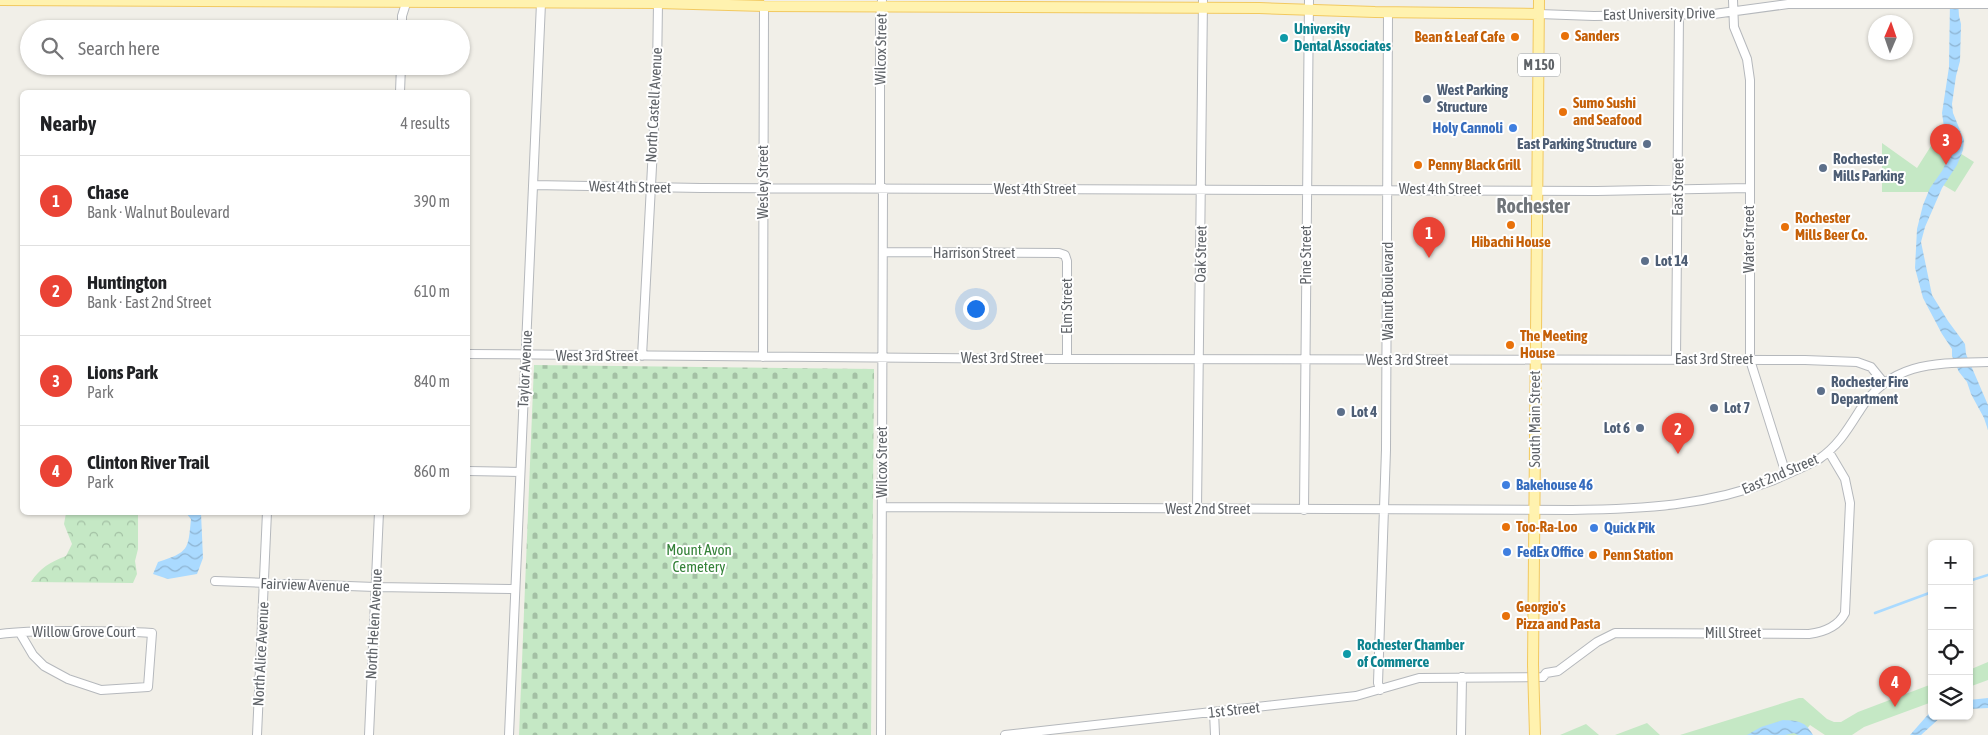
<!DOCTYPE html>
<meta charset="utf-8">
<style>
:root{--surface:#fff;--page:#f2f2f2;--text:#202124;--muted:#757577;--line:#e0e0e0;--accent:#ea4335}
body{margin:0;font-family:"Asap Condensed",sans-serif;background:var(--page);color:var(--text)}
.controls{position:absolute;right:15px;bottom:15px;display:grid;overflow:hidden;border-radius:8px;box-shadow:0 1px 4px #0004}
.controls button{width:45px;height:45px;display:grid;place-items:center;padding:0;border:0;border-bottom:1px solid var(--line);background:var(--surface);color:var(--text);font:25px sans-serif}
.compass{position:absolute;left:1868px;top:15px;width:45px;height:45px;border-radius:50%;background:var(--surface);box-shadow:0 1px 4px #0004;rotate:2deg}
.you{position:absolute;left:975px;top:308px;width:18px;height:18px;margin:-12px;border:4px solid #fff;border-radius:50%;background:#1a73e8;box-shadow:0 0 0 8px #1a73e833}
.badge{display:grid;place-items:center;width:32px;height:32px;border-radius:50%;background:var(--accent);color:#fff;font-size:16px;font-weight:700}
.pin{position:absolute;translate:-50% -41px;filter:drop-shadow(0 1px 2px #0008)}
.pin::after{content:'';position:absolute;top:26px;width:18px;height:15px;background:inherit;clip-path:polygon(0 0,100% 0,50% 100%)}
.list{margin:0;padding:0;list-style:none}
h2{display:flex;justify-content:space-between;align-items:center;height:65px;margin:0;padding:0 20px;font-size:21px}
h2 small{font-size:16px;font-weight:400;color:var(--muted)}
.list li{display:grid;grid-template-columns:32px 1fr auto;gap:15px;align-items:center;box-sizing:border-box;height:90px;padding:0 20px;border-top:1px solid var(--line)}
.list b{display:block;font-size:19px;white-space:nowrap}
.list p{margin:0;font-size:16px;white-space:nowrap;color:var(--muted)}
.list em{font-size:16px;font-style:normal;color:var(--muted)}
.icon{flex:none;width:28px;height:28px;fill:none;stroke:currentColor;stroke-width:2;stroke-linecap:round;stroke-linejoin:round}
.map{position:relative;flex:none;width:1988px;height:735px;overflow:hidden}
.search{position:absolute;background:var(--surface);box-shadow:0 1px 4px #0004;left:20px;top:20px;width:450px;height:55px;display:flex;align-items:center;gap:12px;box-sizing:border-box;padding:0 18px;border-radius:28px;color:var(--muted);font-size:19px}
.panel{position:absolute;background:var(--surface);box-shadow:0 1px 4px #0004;left:20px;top:90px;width:450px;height:425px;border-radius:8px}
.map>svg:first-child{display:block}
</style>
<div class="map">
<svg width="1988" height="735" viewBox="0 0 1988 735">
<defs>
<pattern id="forest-crowns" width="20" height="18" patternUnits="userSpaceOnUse" patternTransform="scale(1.25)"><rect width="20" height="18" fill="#c5e8c5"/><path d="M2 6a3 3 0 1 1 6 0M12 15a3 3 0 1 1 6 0" fill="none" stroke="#a3c0a4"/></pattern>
<pattern id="cemetery-stones" width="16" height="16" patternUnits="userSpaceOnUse" patternTransform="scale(1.25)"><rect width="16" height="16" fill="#c5e8c5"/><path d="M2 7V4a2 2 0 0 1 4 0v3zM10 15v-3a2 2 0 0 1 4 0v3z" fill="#a3c0a4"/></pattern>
<pattern id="water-waves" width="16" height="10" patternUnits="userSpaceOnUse" patternTransform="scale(1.25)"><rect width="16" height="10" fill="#aadaff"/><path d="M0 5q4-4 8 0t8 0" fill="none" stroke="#8eb4d2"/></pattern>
</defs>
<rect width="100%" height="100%" fill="#f1efe8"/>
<path fill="url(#forest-crowns)" d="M66 513H138V549L135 561 137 574 133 583 31 582C40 568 50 562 66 556L72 544 64 524Z"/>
<path fill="url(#cemetery-stones)" d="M534 365 874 369 871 735H519Z"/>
<path fill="#c5e8c5" d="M1936 138 1974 162 1955 192 1938 182 1934 192H1882V143L1917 168Z
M1988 662V680L1969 687V670Z
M1932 684V702L1864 727 1852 735H1825L1810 725 1805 731 1807 735H1680L1799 698H1803L1827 719 1834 722H1841L1858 712Z
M1647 723 1660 735H1615Z
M1586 724 1599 735H1560Z"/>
<path fill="url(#water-waves)" d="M1950 0H1958L1959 16 1961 24 1960 61 1956 76 1952 104 1953 113 1964 140 1963 150 1957 165 1942 188 1925 227 1921 242 1932 295 1948 321 1965 344 1966 354 1988 405V430L1984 418 1971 394 1967 382 1959 372 1952 356V349L1942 334 1923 298 1915 268 1917 229 1923 205 1930 188 1942 171 1950 154V139L1944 127 1942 113 1949 67Z
M186 513H201L203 558 197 574 168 579 153 574 158 562C189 552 188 550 191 519Z
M1988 698V708L1969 709V700Z
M1932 710V716H1942L1921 735H1910Z
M1783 720C1799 721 1805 721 1813 735H1798L1794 733 1785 735H1747L1761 727Z"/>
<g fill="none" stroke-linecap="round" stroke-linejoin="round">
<path stroke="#aadaff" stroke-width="2.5" d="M1969 581 1988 575
M1875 613 1932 592"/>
<g stroke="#b5b8bc" stroke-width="10">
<path id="minor" d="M1733 0 1734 27 1747 59 1750 80V360L1786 474
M1539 14 1594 16 1714 14 1788 4H1988
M402 29V16L407 0
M400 92 401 66
M533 185 701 188 1597 191 1749 188
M880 188V18L882 0
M884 252 1059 253 1065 255 1067 261V359
M468 354 1058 359 1805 360 1857 362 1871 367 1884 383
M642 356 657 72 658 3
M763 357 764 6
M1676 359 1679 14
M468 471 520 472
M882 507 1572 510C1643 509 1707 506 1774 480 1789 473 1805 467 1819 459 1838 446 1848 429 1860 410 1891 361 1937 363 1988 362
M1197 509 1203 0
M1304 510 1309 0
M215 581 375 587 515 589
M0 634C22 631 44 631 66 631 95 631 124 631 152 633L148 687 101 690 68 679 44 666 33 655 20 633
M1380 690 1378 683 1386 450 1388 13
M1214 712 1215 735
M257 735 267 512
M369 735 379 512
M509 735 541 3
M881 735 883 188
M1005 735 1356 696 1419 678 1543 677 1546 673 1558 671 1597 642 1615 633 1809 634C1824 632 1838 627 1845 613L1850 503 1845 479 1829 452
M1461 735 1462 677"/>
</g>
<g stroke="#f2c960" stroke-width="12">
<path id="major" d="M0 0 658 3 764 6 1259 8 1375 12 1539 14
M1533 665 1539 0"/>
</g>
<use href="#minor" stroke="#fff" stroke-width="8"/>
<use href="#major" stroke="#fff2af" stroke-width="10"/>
<g stroke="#f2c960" stroke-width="12" stroke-linecap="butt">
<path id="major-bridge" d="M1533 665 1535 735"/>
</g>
<use href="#major-bridge" stroke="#fff2af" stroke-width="10"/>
</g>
<g fill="#e8710a" stroke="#fff" stroke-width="2">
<circle cx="1565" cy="36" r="5"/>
<circle cx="1515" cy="37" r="5"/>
<circle cx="1563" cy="112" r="5"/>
<circle cx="1418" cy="165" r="5"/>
<circle cx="1511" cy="225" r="5"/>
<circle cx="1785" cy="227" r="5"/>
<circle cx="1510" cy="345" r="5"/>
<circle cx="1506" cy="527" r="5"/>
<circle cx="1593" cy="555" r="5"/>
<circle cx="1506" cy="616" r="5"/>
</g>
<g fill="#0f9aa8" stroke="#fff" stroke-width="2">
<circle cx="1284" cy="38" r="5"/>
<circle cx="1347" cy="654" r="5"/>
</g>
<g fill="#5c6f8a" stroke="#fff" stroke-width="2">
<circle cx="1427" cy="99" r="5"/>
<circle cx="1647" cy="144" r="5"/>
<circle cx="1823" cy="168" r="5"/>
<circle cx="1645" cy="261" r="5"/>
<circle cx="1821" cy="391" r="5"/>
<circle cx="1714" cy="408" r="5"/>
<circle cx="1341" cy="412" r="5"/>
<circle cx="1640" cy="428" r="5"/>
</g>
<g fill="#3f7fe0" stroke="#fff" stroke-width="2">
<circle cx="1513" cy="128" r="5"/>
<circle cx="1506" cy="485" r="5"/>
<circle cx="1594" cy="528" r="5"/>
<circle cx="1507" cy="552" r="5"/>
</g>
<g text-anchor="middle" stroke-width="4" stroke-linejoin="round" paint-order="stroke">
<rect fill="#fff" stroke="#8f9295" stroke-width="1" x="1518" y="53.5" width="42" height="23" rx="4"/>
<g font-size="14" font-weight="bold" fill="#5f6368">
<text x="1539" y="70">M 150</text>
</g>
<g font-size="15" fill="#5f6368" stroke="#fff">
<text transform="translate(1659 14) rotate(-1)" y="5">East University Drive</text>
<text transform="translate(881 49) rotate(-89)" y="5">Wilcox Street</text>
<text transform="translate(654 105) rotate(-87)" y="5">North Castell Avenue</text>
<text transform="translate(763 182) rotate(-90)" y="5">Wesley Street</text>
<text transform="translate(630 187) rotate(1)" y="5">West 4th Street</text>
<text transform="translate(1678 187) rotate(-89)" y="5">East Street</text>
<text x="1035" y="194">West 4th Street</text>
<text x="1440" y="194">West 4th Street</text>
<text transform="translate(1749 239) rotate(-90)" y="5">Water Street</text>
<text x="974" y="258">Harrison Street</text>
<text transform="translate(1201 254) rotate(-89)" y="5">Oak Street</text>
<text transform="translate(1306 255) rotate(-90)" y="5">Pine Street</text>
<text transform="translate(1388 291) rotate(-90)" y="5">Walnut Boulevard</text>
<text transform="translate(1067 306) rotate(-90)" y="5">Elm Street</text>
<text x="597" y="361">West 3rd Street</text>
<text x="1002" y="363">West 3rd Street</text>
<text x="1714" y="364">East 3rd Street</text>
<text x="1407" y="365">West 3rd Street</text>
<text transform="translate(525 369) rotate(-87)" y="5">Taylor Avenue</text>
<text transform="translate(1535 419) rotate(-90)" y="5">South Main Street</text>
<text transform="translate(882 462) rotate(-90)" y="5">Wilcox Street</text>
<text transform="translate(1780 474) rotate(-23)" y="5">East 2nd Street</text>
<text x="1208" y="514">West 2nd Street</text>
<text transform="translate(305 585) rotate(2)" y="5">Fairview Avenue</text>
<text transform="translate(374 624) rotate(-87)" y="5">North Helen Avenue</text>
<text x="84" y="637">Willow Grove Court</text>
<text x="1733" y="638">Mill Street</text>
<text transform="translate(261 654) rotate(-87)" y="5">North Alice Avenue</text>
<text transform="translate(1234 710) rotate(-6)" y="5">1st Street</text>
</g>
<g font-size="15" font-weight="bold" fill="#0d838f" stroke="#fff" text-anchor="start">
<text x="1294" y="34">University<tspan x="1294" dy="17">Dental Associates</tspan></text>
<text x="1357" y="650">Rochester Chamber<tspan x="1357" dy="17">of Commerce</tspan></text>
</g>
<g font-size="15" font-weight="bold" fill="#c56008" stroke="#fff" text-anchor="start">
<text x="1575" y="41">Sanders</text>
<text x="1505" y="42" text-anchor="end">Bean &amp; Leaf Cafe</text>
<text x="1573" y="108">Sumo Sushi<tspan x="1573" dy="17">and Seafood</tspan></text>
<text x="1428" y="170">Penny Black Grill</text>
<text x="1795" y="223">Rochester<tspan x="1795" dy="17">Mills Beer Co.</tspan></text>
<text x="1511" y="247" text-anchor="middle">Hibachi House</text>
<text x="1520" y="341">The Meeting<tspan x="1520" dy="17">House</tspan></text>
<text x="1516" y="532">Too-Ra-Loo</text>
<text x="1603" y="560">Penn Station</text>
<text x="1516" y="612">Georgio's<tspan x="1516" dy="17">Pizza and Pasta</tspan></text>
</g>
<g font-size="15" font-weight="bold" fill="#4e5e75" stroke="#fff" text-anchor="start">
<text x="1437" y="95">West Parking<tspan x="1437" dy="17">Structure</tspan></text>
<text x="1637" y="149" text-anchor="end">East Parking Structure</text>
<text x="1833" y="164">Rochester<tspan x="1833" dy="17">Mills Parking</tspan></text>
<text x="1655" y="266">Lot 14</text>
<text x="1831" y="387">Rochester Fire<tspan x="1831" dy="17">Department</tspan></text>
<text x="1724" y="413">Lot 7</text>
<text x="1351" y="417">Lot 4</text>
<text x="1630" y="433" text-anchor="end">Lot 6</text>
</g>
<g font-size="15" font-weight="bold" fill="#366cbe" stroke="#fff" text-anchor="start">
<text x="1503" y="133" text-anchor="end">Holy Cannoli</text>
<text x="1516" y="490">Bakehouse 46</text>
<text x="1604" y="533">Quick Pik</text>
<text x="1517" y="557">FedEx Office</text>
</g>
<g font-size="15" fill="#348238" stroke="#fff">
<text x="699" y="555">Mount Avon<tspan x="699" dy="17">Cemetery</tspan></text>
</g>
<g font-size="20" font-weight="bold" fill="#70757a" stroke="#fff">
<text x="1533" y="213">Rochester</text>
</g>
</g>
</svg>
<div class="controls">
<button>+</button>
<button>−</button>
<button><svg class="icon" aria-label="locate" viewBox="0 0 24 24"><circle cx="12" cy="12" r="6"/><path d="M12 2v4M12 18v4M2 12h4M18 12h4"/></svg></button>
<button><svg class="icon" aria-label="layers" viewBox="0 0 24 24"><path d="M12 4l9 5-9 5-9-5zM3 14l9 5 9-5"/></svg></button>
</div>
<svg class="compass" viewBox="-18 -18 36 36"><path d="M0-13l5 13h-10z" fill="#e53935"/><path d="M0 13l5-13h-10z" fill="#757577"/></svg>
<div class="you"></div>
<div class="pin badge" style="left:1429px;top:258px">1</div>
<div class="pin badge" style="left:1678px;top:454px">2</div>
<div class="pin badge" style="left:1946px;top:165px">3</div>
<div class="pin badge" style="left:1895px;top:707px">4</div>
<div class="search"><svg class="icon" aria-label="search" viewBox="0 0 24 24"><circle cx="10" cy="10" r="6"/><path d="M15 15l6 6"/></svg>Search here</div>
<section class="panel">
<h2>Nearby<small>4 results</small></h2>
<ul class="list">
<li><span class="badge">1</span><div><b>Chase</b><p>Bank · Walnut Boulevard</p></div><em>390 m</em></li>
<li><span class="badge">2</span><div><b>Huntington</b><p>Bank · East 2nd Street</p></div><em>610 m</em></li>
<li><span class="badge">3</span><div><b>Lions Park</b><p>Park</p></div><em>840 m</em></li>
<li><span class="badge">4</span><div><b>Clinton River Trail</b><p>Park</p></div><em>860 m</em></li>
</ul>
</section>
</div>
